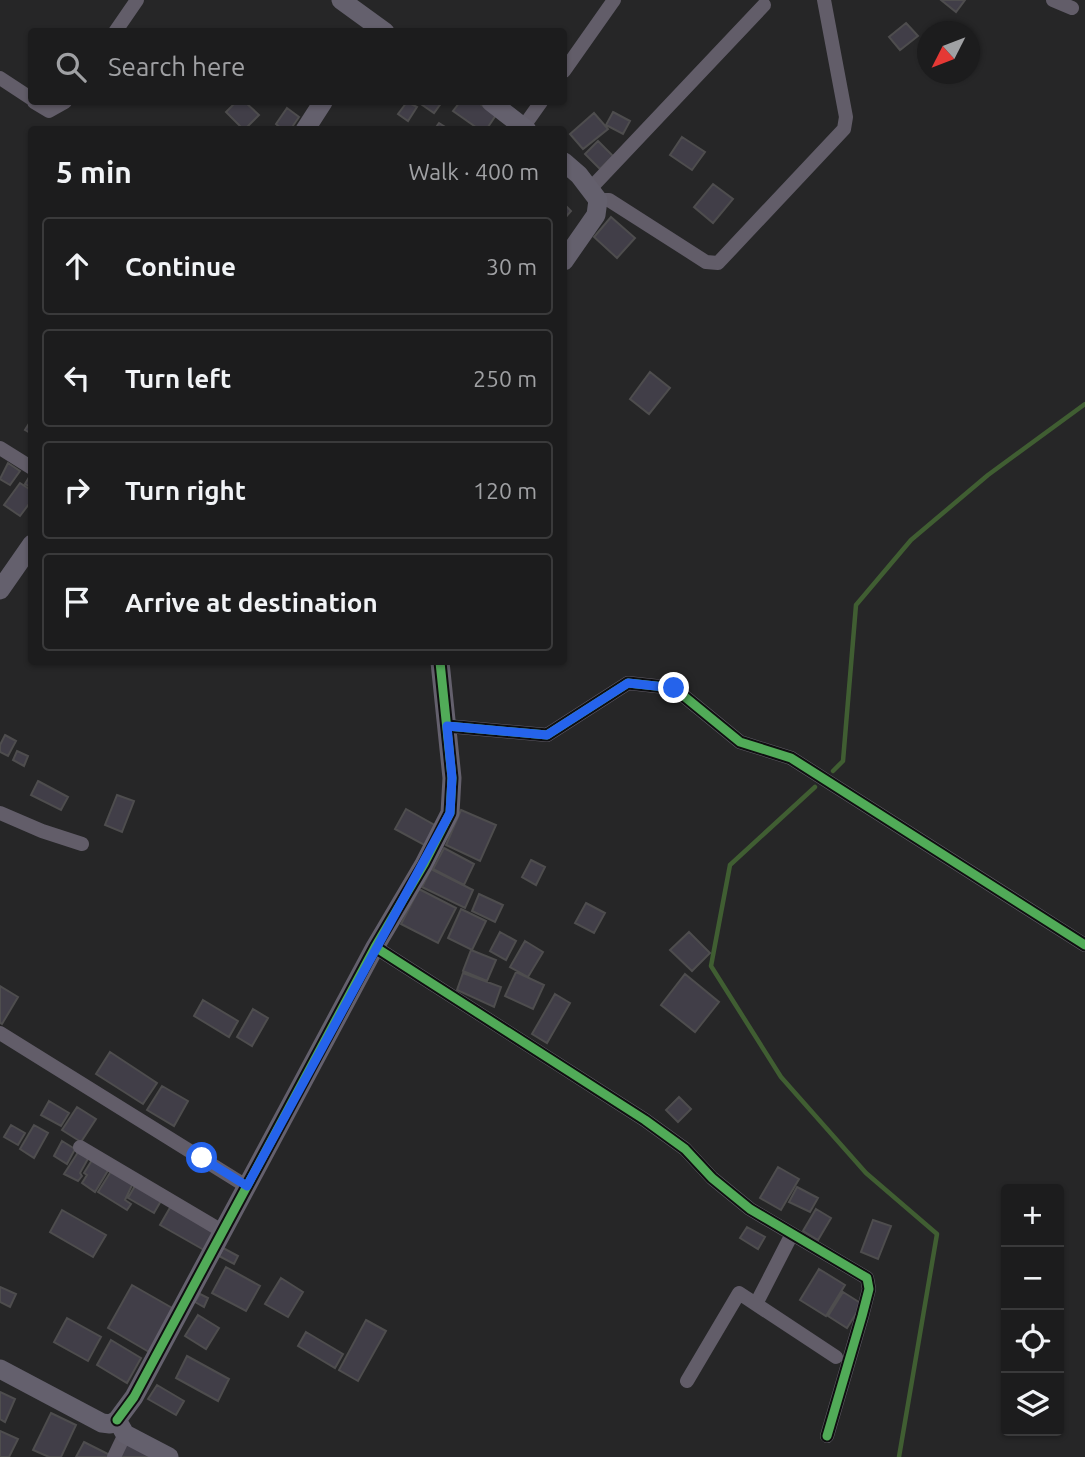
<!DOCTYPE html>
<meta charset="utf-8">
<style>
:root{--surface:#1c1c1d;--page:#29292a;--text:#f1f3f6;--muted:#a0a1a4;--line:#3a3a3b}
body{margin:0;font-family:Ubuntu,sans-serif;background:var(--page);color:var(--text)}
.controls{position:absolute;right:21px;bottom:21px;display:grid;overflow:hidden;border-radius:7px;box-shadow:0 2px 5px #0004}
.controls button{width:63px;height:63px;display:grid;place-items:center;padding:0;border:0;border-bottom:2px solid var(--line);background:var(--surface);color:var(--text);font:35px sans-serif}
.compass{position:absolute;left:917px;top:21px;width:63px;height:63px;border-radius:50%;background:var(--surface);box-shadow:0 2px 5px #0004;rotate:228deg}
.stop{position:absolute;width:21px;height:21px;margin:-16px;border:5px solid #2563eb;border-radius:50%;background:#fff}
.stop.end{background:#2563eb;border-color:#fff;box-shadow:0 2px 7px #0008}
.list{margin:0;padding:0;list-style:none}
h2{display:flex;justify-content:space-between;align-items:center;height:91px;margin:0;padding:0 28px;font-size:30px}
h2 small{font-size:23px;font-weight:400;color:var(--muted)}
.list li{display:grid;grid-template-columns:46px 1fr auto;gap:21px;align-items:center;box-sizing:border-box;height:98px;margin:0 14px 14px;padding:0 14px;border:2px solid var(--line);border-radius:7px}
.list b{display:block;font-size:26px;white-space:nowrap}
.list em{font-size:23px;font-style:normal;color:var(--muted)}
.icon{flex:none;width:38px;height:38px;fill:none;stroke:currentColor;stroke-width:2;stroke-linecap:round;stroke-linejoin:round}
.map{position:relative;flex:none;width:1085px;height:1457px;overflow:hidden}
.search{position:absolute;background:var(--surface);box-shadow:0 2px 5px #0004;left:28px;top:28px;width:539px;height:77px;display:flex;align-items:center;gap:18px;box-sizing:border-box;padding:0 24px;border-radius:7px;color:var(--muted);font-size:26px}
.panel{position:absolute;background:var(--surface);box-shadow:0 2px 5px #0004;left:28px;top:126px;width:539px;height:539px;border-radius:7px}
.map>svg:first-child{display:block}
</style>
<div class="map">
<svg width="1085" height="1457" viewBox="0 0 1085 1457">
<rect width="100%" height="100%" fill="#262627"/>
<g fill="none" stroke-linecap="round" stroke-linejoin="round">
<path stroke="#405e32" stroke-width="4.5" d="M833 771 843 761 856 605 911 540 988 475 1085 404
M815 787 730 865 711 966 781 1077 866 1173 937 1234 899 1457"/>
</g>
<path fill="#413e48" stroke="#4e4d4e" stroke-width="2" d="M941 0H965L956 12Z
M906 23 918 36 900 50 889 37Z
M236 102H245L259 115 244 130 226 112Z
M407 102 417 107 408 121 398 114Z
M418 102H442L434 113Z
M460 102H477L496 115 486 130H480L453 111Z
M287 108 299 117 290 130H283L276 124Z
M613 112 630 121 623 134 606 125Z
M594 113 608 129 583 149 570 134Z
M439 123 450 130H434Z
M682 137 705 152 692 170 670 155Z
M598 141 613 156 600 169 585 154Z
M713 184 733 199 713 223 694 207Z
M564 204 571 211 564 219Z
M611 217 635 238 617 258 594 237Z
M650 372 670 388 649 414 630 399Z
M32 419V434L25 430Z
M8 463 20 471 10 485 0 479Z
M31 474H32V488L25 484Z
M20 483 32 491V500L20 516 4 505Z
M5 735 16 741 8 756 0 752V745Z
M17 751 28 756 24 766 13 760Z
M38 781 68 797 61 810 31 795Z
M117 795 134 801 122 832 105 825Z
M406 809 438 827 428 847 395 829Z
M461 810 496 825 480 861 446 845Z
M444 848 474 864 464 885 433 869Z
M531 860 545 867 536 885 522 877Z
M431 869 473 890 465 908 422 887Z
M419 889 456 908 438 943 401 924Z
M479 894 503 905 495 922 472 911Z
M586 903 605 913 594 933 575 923Z
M461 909 486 921 472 950 448 938Z
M500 932 516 941 506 960 490 951Z
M689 932 710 953 692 971 670 950Z
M525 941 543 952 528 977 510 967Z
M471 950 496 960 487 981 463 971Z
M516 972 544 985 533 1009 505 996Z
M463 973 501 987 494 1007 457 990Z
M685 974 719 1002 695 1032 661 1005Z
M0 986 18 997 2 1024 0 1023Z
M555 994 570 1003 547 1043 532 1034Z
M203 1000 238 1021 229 1037 194 1016Z
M253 1009 268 1018 252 1046 237 1037Z
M110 1052 157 1083 143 1104 96 1074Z
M162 1086 188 1101 174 1126 147 1110Z
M679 1097 691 1109 678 1122 666 1110Z
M49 1101 69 1113 61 1126 41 1115Z
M77 1107 96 1119 81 1142 62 1130Z
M11 1125 25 1133 18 1145 4 1137Z
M34 1125 48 1133 34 1158 20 1149Z
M62 1141 75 1149 67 1164 54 1156Z
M80 1149 90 1155 80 1173 82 1176 78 1181 64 1174Z
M94 1157 110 1167 95 1192 82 1183 87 1175 84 1173Z
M778 1167 799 1179 781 1210 760 1198Z
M113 1168 134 1181 125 1200 131 1204 127 1210 98 1192Z
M136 1184 162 1199 154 1213 128 1198Z
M797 1187 818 1198 810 1212 789 1202Z
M171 1206 214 1232 204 1250 160 1225Z
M816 1209 831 1218 818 1240 803 1231Z
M62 1210 106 1235 93 1257 50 1232Z
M873 1220 891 1226 878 1259 861 1252Z
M747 1227 765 1237 758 1249 740 1238Z
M223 1248 238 1256 234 1264 219 1256Z
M226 1267 260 1286 246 1311 212 1293Z
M819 1269 845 1285 826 1316 800 1300Z
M281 1278 303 1292 288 1317 265 1304Z
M132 1285 174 1309 149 1352 108 1328Z
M0 1287 16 1294 10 1307 0 1302Z
M843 1292 862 1304 847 1328 828 1316Z
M200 1294 208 1298 204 1307 195 1302Z
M198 1315 219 1328 206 1349 185 1336Z
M67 1318 101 1337 88 1361 54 1342Z
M366 1320 386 1331 358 1381 339 1370Z
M306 1332 343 1354 335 1368 298 1346Z
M111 1340 141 1358 127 1383 97 1365Z
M187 1356 229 1379 218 1401 176 1378Z
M157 1385 184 1401 176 1415 148 1399Z
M0 1392 15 1399 5 1422 0 1419Z
M51 1413 76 1425 61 1457H49L33 1450Z
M0 1431 18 1439 9 1457H0Z
M124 1441 150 1453 148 1457H117Z
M84 1442 112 1456 111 1457H76Z"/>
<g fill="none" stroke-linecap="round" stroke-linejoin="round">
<path stroke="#625d69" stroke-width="14" d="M1053 0 1072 8
M115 32 137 0
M564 71 614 0
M0 78 32 99
M34 102 49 111 65 102
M524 126 541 102
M590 189 764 5
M598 200H609L706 262 718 263 844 129 846 117 824 0
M0 448 32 468
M447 726 547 735 628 683 674 688 740 742 791 758 1085 945
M0 813 42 831 82 844
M375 947 645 1120 685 1149 712 1178 750 1209 867 1278 869 1289 862 1316 827 1436
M0 1033 246 1186
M80 1147 222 1231
M756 1304 792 1234
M687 1381 739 1293 836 1357
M114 1457 125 1434"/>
<path stroke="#64606d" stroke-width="19" d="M341 0 385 32
M491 102 527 130
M305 130 323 102
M564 162 579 175 598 200 596 215 564 261
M0 590 32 544
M0 1369 102 1423 110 1424 117 1420
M117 1420 134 1397 375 947 424 864 450 813 452 778 440 662
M117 1420 125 1434 169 1457"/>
<g stroke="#0f0f10" stroke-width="13">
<path id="cycleway" d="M447 726 547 735 628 683 674 688 740 742 791 758 1085 945
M375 947 645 1120 685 1149 712 1178 750 1209 867 1278 869 1289 862 1316 827 1436
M117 1420 134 1397 375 947 424 864 450 813 452 778 440 662"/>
</g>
<use href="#cycleway" stroke="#51ab58" stroke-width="9"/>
</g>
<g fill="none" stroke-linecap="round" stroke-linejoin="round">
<path stroke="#2563eb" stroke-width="9" d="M202 1158 247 1186 450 813 452 778 447 726 547 735 628 683 674 688"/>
</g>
</svg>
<div class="controls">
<button>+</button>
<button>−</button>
<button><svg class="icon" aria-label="locate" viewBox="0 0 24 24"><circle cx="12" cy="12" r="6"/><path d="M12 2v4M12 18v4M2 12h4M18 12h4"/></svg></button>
<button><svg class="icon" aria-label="layers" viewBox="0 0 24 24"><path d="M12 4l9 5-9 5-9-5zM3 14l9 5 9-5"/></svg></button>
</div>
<svg class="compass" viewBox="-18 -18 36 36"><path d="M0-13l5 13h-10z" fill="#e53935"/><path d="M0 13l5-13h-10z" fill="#a0a1a4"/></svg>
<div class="stop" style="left:202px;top:1158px"></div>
<div class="stop end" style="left:674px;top:688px"></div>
<div class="search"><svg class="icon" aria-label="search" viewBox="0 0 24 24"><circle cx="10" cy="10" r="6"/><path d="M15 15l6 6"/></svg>Search here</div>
<section class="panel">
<h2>5 min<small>Walk · 400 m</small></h2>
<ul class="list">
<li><svg class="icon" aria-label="ahead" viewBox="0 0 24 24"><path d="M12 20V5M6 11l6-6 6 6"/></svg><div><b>Continue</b></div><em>30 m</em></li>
<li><svg class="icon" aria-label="left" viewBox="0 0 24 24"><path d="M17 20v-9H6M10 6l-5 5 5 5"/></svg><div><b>Turn left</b></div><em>250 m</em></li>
<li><svg class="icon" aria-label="right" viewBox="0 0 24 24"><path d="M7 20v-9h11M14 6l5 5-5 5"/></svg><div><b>Turn right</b></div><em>120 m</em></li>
<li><svg class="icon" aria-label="arrive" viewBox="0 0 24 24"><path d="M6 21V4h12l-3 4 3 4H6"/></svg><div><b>Arrive at destination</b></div></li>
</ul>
</section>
</div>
